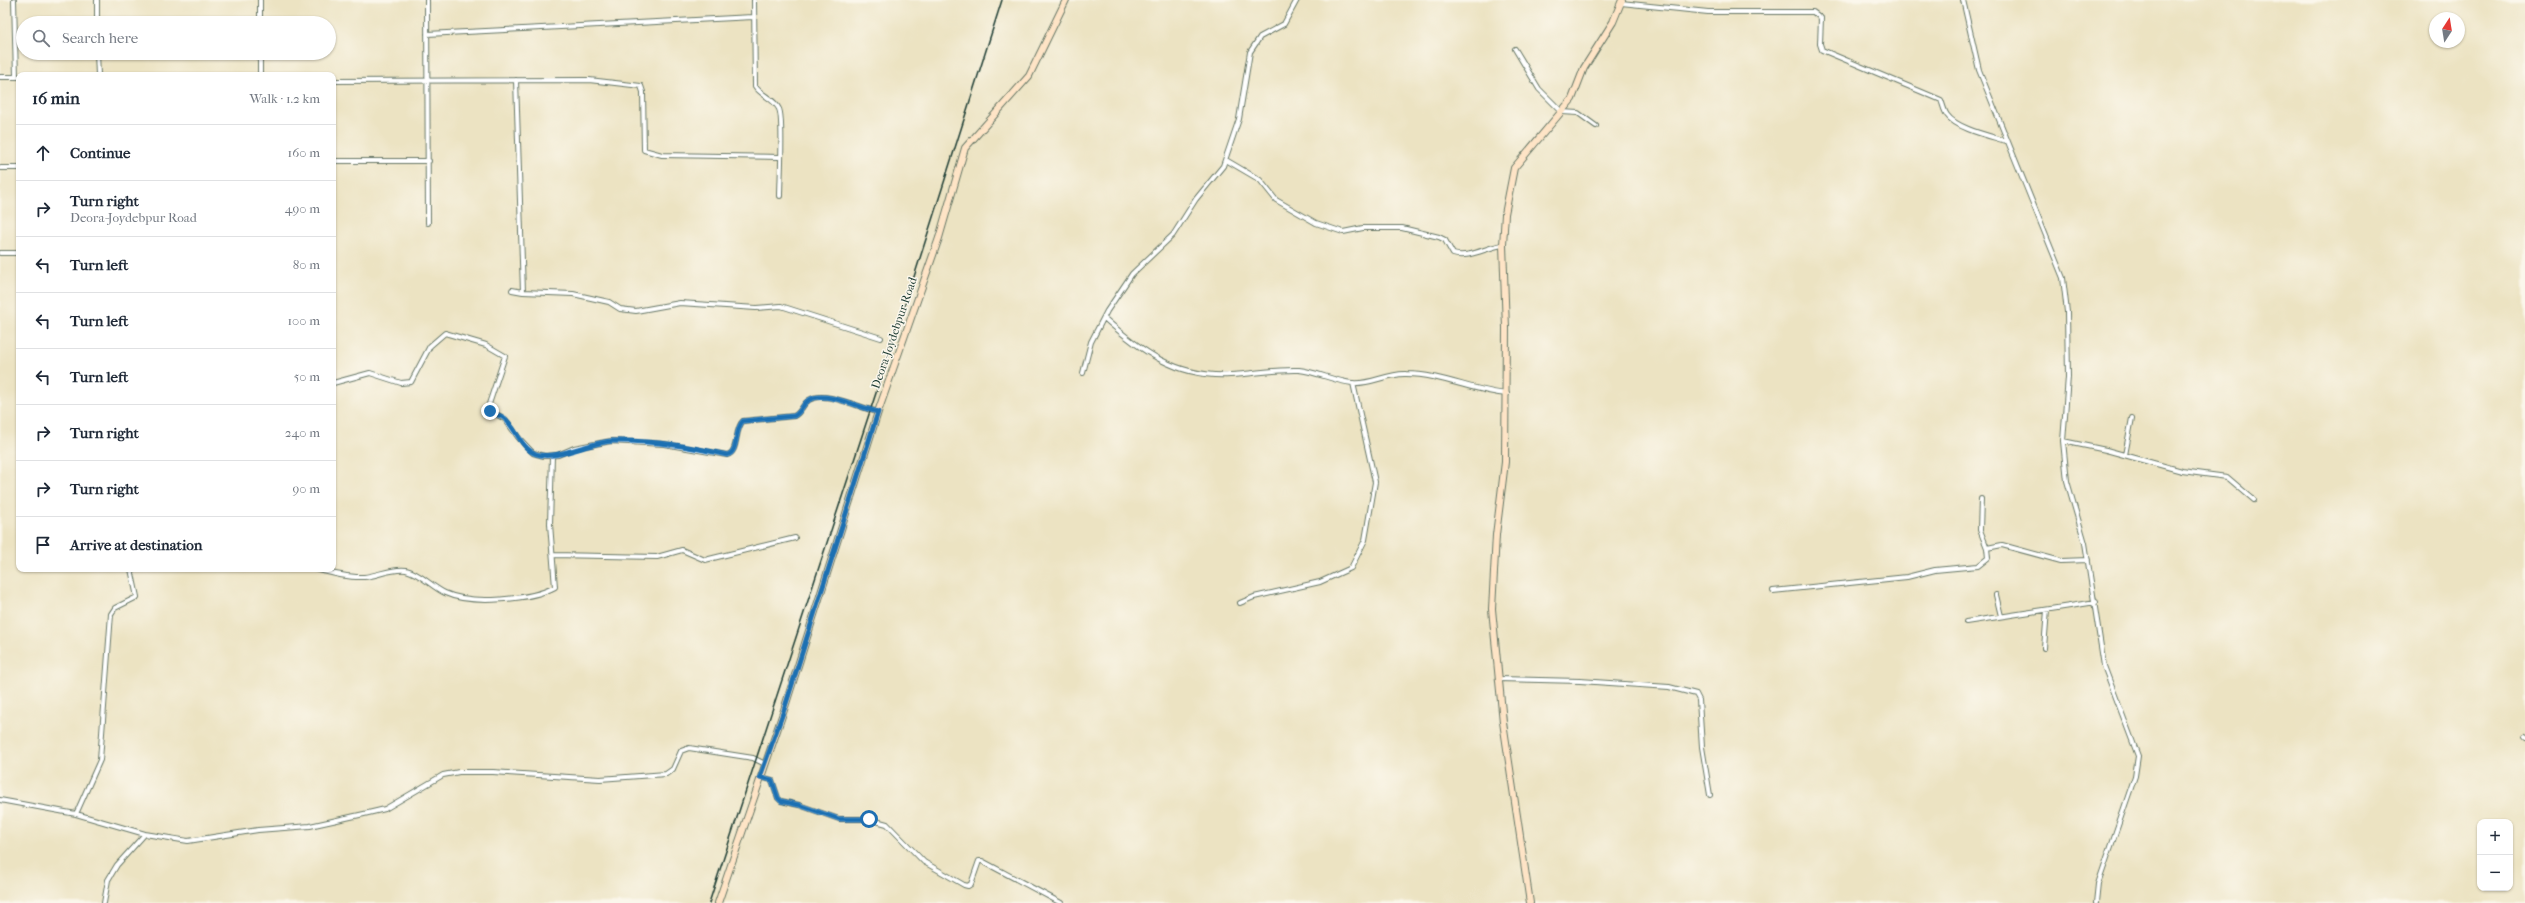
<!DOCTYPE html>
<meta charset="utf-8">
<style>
:root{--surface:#fff;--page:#f2f2f3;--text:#1f2937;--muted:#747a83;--line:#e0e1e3}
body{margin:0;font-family:"IM FELL French Canon",serif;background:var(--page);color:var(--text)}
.controls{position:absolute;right:12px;bottom:12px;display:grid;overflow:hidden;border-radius:8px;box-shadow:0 1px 3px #0004}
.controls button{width:36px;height:36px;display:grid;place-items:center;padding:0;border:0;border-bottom:1px solid var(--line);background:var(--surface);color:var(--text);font:20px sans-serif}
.compass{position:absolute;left:2429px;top:12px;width:36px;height:36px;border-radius:50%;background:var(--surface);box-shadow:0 1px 3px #0004;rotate:12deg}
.stop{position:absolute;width:12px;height:12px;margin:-9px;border:3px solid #1f6fb2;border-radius:50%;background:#fff}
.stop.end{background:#1f6fb2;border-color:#fff;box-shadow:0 1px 4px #0008}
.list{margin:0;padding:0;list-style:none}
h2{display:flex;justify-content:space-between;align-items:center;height:52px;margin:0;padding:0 16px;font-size:17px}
h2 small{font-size:13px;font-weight:400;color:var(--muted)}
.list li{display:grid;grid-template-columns:26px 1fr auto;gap:12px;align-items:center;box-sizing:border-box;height:56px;padding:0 16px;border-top:1px solid var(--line)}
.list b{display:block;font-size:15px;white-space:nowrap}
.list p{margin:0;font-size:13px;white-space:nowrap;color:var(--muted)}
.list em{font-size:13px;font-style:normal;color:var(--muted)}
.icon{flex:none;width:22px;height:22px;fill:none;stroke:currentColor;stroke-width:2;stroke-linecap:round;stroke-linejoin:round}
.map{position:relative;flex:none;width:2525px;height:903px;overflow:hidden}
.search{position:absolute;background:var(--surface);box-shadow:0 1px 3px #0004;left:16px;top:16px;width:320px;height:44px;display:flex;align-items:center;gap:10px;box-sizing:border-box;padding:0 14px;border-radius:22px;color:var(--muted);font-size:15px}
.panel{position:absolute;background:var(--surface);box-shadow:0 1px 3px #0004;left:16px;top:72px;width:320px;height:500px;border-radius:8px}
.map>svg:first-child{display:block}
</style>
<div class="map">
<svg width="2525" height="903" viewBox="0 0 2525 903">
<rect width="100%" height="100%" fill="#fbf7ec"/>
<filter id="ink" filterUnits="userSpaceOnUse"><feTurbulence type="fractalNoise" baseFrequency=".025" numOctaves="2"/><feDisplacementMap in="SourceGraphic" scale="8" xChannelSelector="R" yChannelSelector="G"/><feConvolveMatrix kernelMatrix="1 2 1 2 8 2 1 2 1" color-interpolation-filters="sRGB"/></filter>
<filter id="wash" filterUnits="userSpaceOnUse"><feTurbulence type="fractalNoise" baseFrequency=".012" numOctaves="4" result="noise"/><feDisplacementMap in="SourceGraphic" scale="16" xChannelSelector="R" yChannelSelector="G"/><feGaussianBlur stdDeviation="0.9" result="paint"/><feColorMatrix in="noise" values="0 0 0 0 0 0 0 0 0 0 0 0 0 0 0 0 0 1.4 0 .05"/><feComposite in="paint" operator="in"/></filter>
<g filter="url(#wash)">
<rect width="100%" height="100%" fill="#ece3c2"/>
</g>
<g filter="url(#ink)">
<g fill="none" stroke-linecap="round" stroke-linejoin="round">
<g stroke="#677766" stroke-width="6">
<path id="street" d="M14 0 16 77
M97 0V23
M427 0 428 223
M754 0 755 86C761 96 774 98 779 109 784 119 780 180 780 196
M1963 0 1979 70 2063 278 2067 312 2068 377 2063 441 2067 481 2085 543 2104 666 2138 756 2135 776 2098 884 2096 903
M1621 3 1708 12H1813L1821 18 1820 44 1822 50 1934 97 1941 100C1943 105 1944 111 1947 115 1957 129 1990 136 2006 141
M260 23V0
M427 34 753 17
M1515 49 1539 89 1562 112 1578 113 1596 126
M97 53 98 75
M260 75V53
M0 77H19
M516 80 523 292
M333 81 589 80 641 86 643 92 644 150 662 155 779 157
M1226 160 1260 180 1276 200 1316 223 1343 232 1363 228H1402L1439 237 1445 240 1453 254C1468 259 1487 247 1503 245
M333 161H429
M0 168H19
M0 253H19
M512 290 523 292 573 294 609 302 620 309 636 311 680 303 756 308 781 306 881 338
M1104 318C1141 351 1177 378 1230 375 1253 374 1276 369 1299 370 1317 372 1334 381 1352 383 1370 385 1388 373 1406 374 1441 374 1473 391 1507 394
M1083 373 1091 342 1107 311 1132 274 1173 235 1196 199 1223 166 1239 119 1250 52 1260 37 1284 24 1297 0
M333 383 370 373 401 383 411 382 430 346 445 333 486 345 505 356 489 404 490 411 505 419 518 437 533 453 544 456 558 455 574 448 611 441 664 444 727 455C739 453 734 429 743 421L794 416C802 412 802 404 809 400 825 390 860 408 878 412
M2063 441 2106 450 2182 471 2227 477 2254 500
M2125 455 2132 418
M1987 548 2002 545 2061 561 2088 560
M553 555 657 557 682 550 705 560 795 538
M316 569C330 573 349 578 364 577 377 576 392 568 406 570 420 573 432 587 445 593 471 605 531 600 555 587L550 524 552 456
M1773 591 1907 577 1935 570 1978 566 1988 558 1987 548 1980 530 1981 499
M1996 595 2001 616
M1240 603 1254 597 1320 582 1351 568 1365 540 1375 482 1353 383
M1966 622 2096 602
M2044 648 2047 610
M1498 679 1580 681 1669 687 1696 694 1699 700 1702 747 1710 795
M2524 736 2525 737
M760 777 772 780 778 798 781 801 799 805 839 819H869L887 824 924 862 964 885 968 886 971 884 979 861H982L1061 903
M0 800 76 814 145 834 188 841 258 830 310 826 364 814 385 809 443 775 459 772H493L600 779 666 774 673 769 681 751 689 748 753 758 765 764
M76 814 100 760 111 614 115 608 137 597 131 569
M104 903 108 880 117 865 145 834"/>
</g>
<g stroke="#677766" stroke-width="8">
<path id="secondary" d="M718 903 784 710 878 412 939 238 965 148 1029 76 1066 0
M1530 903 1503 722 1492 609 1496 535 1505 462 1506 328 1503 245 1505 214 1514 168 1572 99 1584 68 1613 22 1622 0"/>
</g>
<use href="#street" stroke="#fff" stroke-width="4"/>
<use href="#secondary" stroke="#fee4c6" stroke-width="6"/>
<path stroke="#1f3d34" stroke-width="1.5" d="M709 903 913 280 1002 0"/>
</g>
</g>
<g fill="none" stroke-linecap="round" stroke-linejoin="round" filter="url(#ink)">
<path stroke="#1f6fb2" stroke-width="5" d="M490 411C494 414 500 415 504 418 516 427 520 448 536 454 556 461 589 442 613 441 651 440 690 446 727 455 739 453 734 429 743 421L794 416C802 412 802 404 809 400 825 390 860 408 878 412L784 710 760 777 772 780 778 798 781 801 799 805 839 819H869"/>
</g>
<g text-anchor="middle" stroke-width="3" stroke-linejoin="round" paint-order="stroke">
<g font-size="12" fill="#1f3d34" stroke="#fbf7ec">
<text transform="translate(894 333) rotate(-71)" y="4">Deora-Joydebpur Road</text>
</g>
</g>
</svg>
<div class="controls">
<button>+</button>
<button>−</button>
</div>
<svg class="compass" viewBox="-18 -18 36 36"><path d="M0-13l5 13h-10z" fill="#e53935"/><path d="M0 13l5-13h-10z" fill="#747a83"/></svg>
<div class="stop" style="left:869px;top:819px"></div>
<div class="stop end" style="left:490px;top:411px"></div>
<div class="search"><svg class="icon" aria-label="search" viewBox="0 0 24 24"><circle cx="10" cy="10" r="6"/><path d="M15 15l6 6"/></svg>Search here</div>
<section class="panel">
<h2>16 min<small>Walk · 1.2 km</small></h2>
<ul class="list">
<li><svg class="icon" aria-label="ahead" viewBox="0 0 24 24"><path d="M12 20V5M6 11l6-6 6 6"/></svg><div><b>Continue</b></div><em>160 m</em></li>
<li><svg class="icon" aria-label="right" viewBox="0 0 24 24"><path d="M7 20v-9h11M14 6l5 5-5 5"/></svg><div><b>Turn right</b><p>Deora-Joydebpur Road</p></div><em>490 m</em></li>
<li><svg class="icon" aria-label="left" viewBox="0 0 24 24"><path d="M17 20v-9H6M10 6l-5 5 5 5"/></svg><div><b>Turn left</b></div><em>80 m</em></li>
<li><svg class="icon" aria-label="left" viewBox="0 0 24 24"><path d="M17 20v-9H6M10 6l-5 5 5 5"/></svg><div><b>Turn left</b></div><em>100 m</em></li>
<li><svg class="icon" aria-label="left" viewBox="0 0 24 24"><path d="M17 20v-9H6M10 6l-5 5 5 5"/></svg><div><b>Turn left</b></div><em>50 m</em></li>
<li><svg class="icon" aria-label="right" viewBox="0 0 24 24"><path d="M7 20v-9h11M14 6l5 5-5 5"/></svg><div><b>Turn right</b></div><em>240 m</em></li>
<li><svg class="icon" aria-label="right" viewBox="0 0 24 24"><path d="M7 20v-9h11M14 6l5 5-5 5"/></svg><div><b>Turn right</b></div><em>90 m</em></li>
<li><svg class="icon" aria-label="arrive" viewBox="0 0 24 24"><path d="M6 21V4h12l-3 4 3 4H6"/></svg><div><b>Arrive at destination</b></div></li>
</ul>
</section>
</div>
